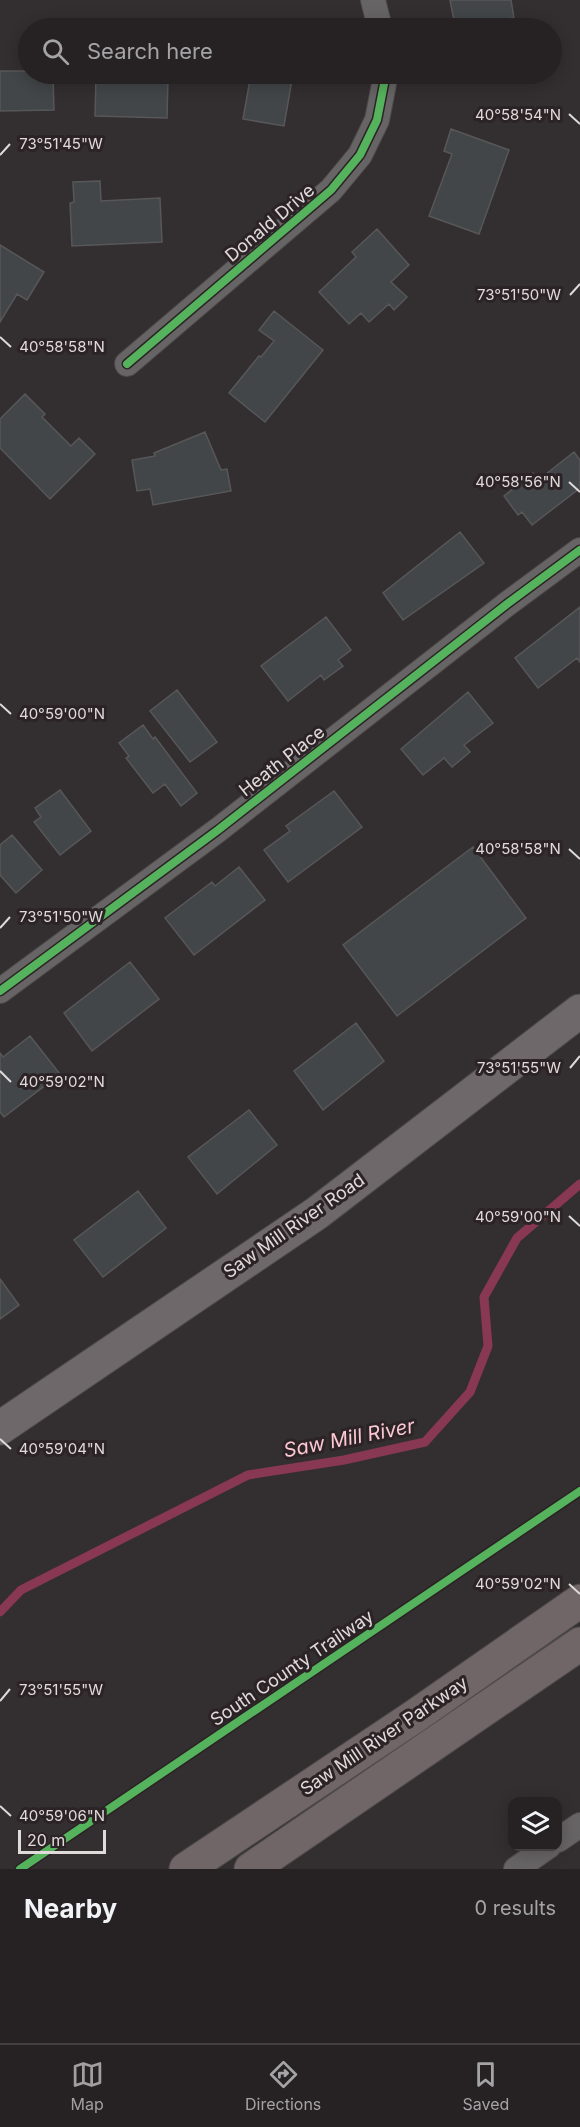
<!DOCTYPE html>
<meta charset="utf-8">
<style>
:root{--surface:#262223;--page:#322f30;--text:#f1f3f6;--muted:#a4a4a6;--line:#423f41;--accent:#a39e9f}
body{margin:0;font-family:Inter,sans-serif;background:var(--page);color:var(--text)}
.controls{position:absolute;right:18px;bottom:18px;display:grid;overflow:hidden;border-radius:12px;box-shadow:0 3px 15px #0003}
.controls button{width:54px;height:54px;display:grid;place-items:center;padding:0;border:0;border-bottom:2px solid var(--line);background:var(--surface);color:var(--text);font:30px sans-serif}
.scale{position:absolute;left:18px;bottom:15px;width:88px;box-sizing:border-box;padding-left:6px;border:3px solid #e0dadb;border-top:0;font-size:16px;line-height:21px;white-space:nowrap;color:#e0dadb;-webkit-text-stroke:4px #2b2325;paint-order:stroke}
.list{margin:0;padding:0;list-style:none}
h2{display:flex;justify-content:space-between;align-items:center;height:78px;margin:0;padding:0 24px;font-size:26px}
h2 small{font-size:20px;font-weight:400;color:var(--muted)}
.icon{flex:none;width:33px;height:33px;fill:none;stroke:currentColor;stroke-width:2;stroke-linecap:round;stroke-linejoin:round}
.map{position:relative;flex:none;width:580px;height:1869px;overflow:hidden}
.search{position:absolute;background:var(--surface);box-shadow:0 3px 15px #0003;left:18px;right:18px;top:18px;height:66px;display:flex;align-items:center;gap:15px;box-sizing:border-box;padding:0 21px;border-radius:33px;color:var(--muted);font-size:22px}
.sheet{height:174px;background:var(--surface)}
nav{display:flex;justify-content:space-around;align-items:center;box-sizing:border-box;height:84px;border-top:2px solid var(--line);background:var(--surface);font-size:16px;color:var(--muted)}
nav a{display:grid;justify-items:center;gap:3px}
nav .on{color:var(--accent)}
.map>svg:first-child{display:block}
</style>
<div class="map">
<svg width="580" height="1869" viewBox="0 0 580 1869">
<rect width="100%" height="100%" fill="#332e2f"/>
<g fill="none" stroke-linecap="round" stroke-linejoin="round">
<path stroke="#893853" stroke-width="9" d="M0 1612 21 1590 248 1475 344 1460 425 1442 470 1392 488 1346 484 1297 517 1238 580 1184"/>
</g>
<path fill="#424649" stroke="#585758" stroke-width="1.5" d="M450 0H511L514 18 455 26Z
M505 20 507 28H457V26Z
M0 71H28V74H53L54 110 0 111Z
M251 74H293L284 126 243 119Z
M462 74H496L463 79Z
M96 76 168 78 167 118 95 116Z
M451 129 509 150 479 234 429 216 452 154 444 151Z
M100 181 101 201 160 198 162 242 72 246 70 203 74 202 73 182Z
M377 229 409 265 391 282 407 297 394 310 389 304 369 322 361 313 349 324 319 292 356 257 352 252Z
M0 245 44 272 27 300 17 294 0 322Z
M274 311 323 350 265 422 229 393 259 356 261 357 274 341 259 330Z
M25 394 45 414 42 417 71 446 79 438 95 454 50 499 0 448V419Z
M205 432 221 470 227 469 231 491 153 505 150 489 137 491 132 460 155 456 154 453Z
M574 452 580 460V488L532 525 522 512 518 515 504 496 533 473 540 482 548 476 546 474Z
M460 532 484 563 403 620 383 593Z
M580 607V662L577 658 538 688 515 658Z
M326 617 351 650 338 660 343 666 324 680 321 675 288 701 261 666Z
M177 690 217 742 190 762 150 711Z
M468 692 493 723 464 745 470 752 452 767 444 758 423 775 401 749Z
M143 725 153 739 155 737 197 793 181 806 165 784 153 793 126 758 129 756 119 743Z
M60 790 91 831 60 855 34 822 41 817 35 808Z
M334 791 362 827 288 882 264 850 290 831 286 826Z
M12 835 42 870 16 893 0 875V845Z
M473 847 526 918 397 1016 343 945Z
M239 867 265 900 194 955 165 918 212 882 215 886Z
M130 962 159 999 92 1051 64 1013Z
M356 1023 384 1061 323 1110 294 1071Z
M30 1036 60 1074 4 1117 0 1112V1053L3 1057Z
M249 1110 277 1145 217 1194 188 1157Z
M138 1191 166 1228 103 1277 74 1240Z
M0 1279 19 1305 0 1319Z"/>
<g fill="none" stroke-linecap="round" stroke-linejoin="round">
<g stroke="#4e4a4b" stroke-width="26">
<path id="minor" d="M373 0 380 28
M127 364 331 190 360 155 377 120 384 84 383 74
M0 991 218 830 507 604 580 550
M558 1840 580 1825
M516 1869 549 1846"/>
</g>
<g stroke="#4e4a4b" stroke-width="35">
<path id="secondary" d="M0 1428 317 1213 580 1011"/>
</g>
<g stroke="#4e4a4b" stroke-width="35">
<path id="trunk" d="M186 1869 415 1716 580 1601
M251 1869 580 1644"/>
</g>
<use href="#minor" stroke="#676465" stroke-width="24"/>
<use href="#secondary" stroke="#6f686a" stroke-width="33"/>
<use href="#trunk" stroke="#706668" stroke-width="33"/>
<g stroke="#2b2325" stroke-width="11">
<path id="cycleway" d="M127 364 331 190 360 155 377 120 384 84 383 74
M0 991 218 830 507 604 580 550
M20 1869 580 1491"/>
</g>
<use href="#cycleway" stroke="#56b35d" stroke-width="8"/>
</g>
<path fill="none" stroke="#e0dadb" stroke-width="2" d="M569 114 580 124M0 155 10 144M570 295 580 284M0 337 11 347M569 482 580 492M0 704 11 714M569 849 580 859M0 928 10 917M570 1068 580 1056M0 1071 11 1082M569 1216 580 1226M0 1439 11 1449M569 1584 580 1594M0 1701 10 1689M0 1806 11 1816"/>
<g text-anchor="middle" stroke-width="6" stroke-linejoin="round" paint-order="stroke">
<g font-size="18" fill="#e0dadb" stroke="#2b2325">
<text transform="translate(270 223) rotate(-40)" y="6">Donald Drive</text>
<text transform="translate(282 761) rotate(-38)" y="6">Heath Place</text>
<text transform="translate(294 1226) rotate(-35)" y="6">Saw Mill River Road</text>
<text transform="translate(292 1668) rotate(-34)" y="6">South County Trailway</text>
<text transform="translate(384 1736) rotate(-34)" y="6">Saw Mill River Parkway</text>
</g>
<g font-size="20" font-style="italic" fill="#fcc8d4" stroke="#2b2325">
<text transform="translate(349 1438) rotate(-11)" y="7">Saw Mill River</text>
</g>
</g>
<g font-size="15" text-anchor="middle" fill="#e0dadb" stroke="#2b2325" stroke-width="6" stroke-linejoin="round" paint-order="stroke">
<text x="518" y="120">40°58'54"N</text>
<text x="61" y="149">73°51'45"W</text>
<text x="519" y="300">73°51'50"W</text>
<text x="62" y="352">40°58'58"N</text>
<text x="518" y="487">40°58'56"N</text>
<text x="62" y="719">40°59'00"N</text>
<text x="518" y="854">40°58'58"N</text>
<text x="61" y="922">73°51'50"W</text>
<text x="519" y="1073">73°51'55"W</text>
<text x="62" y="1087">40°59'02"N</text>
<text x="518" y="1222">40°59'00"N</text>
<text x="62" y="1454">40°59'04"N</text>
<text x="518" y="1589">40°59'02"N</text>
<text x="61" y="1695">73°51'55"W</text>
<text x="62" y="1821">40°59'06"N</text>
</g>
</svg>
<div class="controls">
<button><svg class="icon" aria-label="layers" viewBox="0 0 24 24"><path d="M12 4l9 5-9 5-9-5zM3 14l9 5 9-5"/></svg></button>
</div>
<div class="scale">20 m</div>
<div class="search"><svg class="icon" aria-label="search" viewBox="0 0 24 24"><circle cx="10" cy="10" r="6"/><path d="M15 15l6 6"/></svg>Search here</div>
</div>
<section class="sheet">
<h2>Nearby<small>0 results</small></h2>
<ul class="list">
</ul>
</section>
<nav>
<a class="on"><svg class="icon" aria-label="map" viewBox="0 0 24 24"><path d="M3 6l6-2 6 2 6-2v14l-6 2-6-2-6 2zM9 4v14M15 6v14"/></svg>Map</a>
<a><svg class="icon" aria-label="directions" viewBox="0 0 24 24"><path d="M12 3l9 9-9 9-9-9zM9 14v-3h6M13 9l2 2-2 2"/></svg>Directions</a>
<a><svg class="icon" aria-label="saved" viewBox="0 0 24 24"><path d="M7 4h10v16l-5-4-5 4z"/></svg>Saved</a>
</nav>
